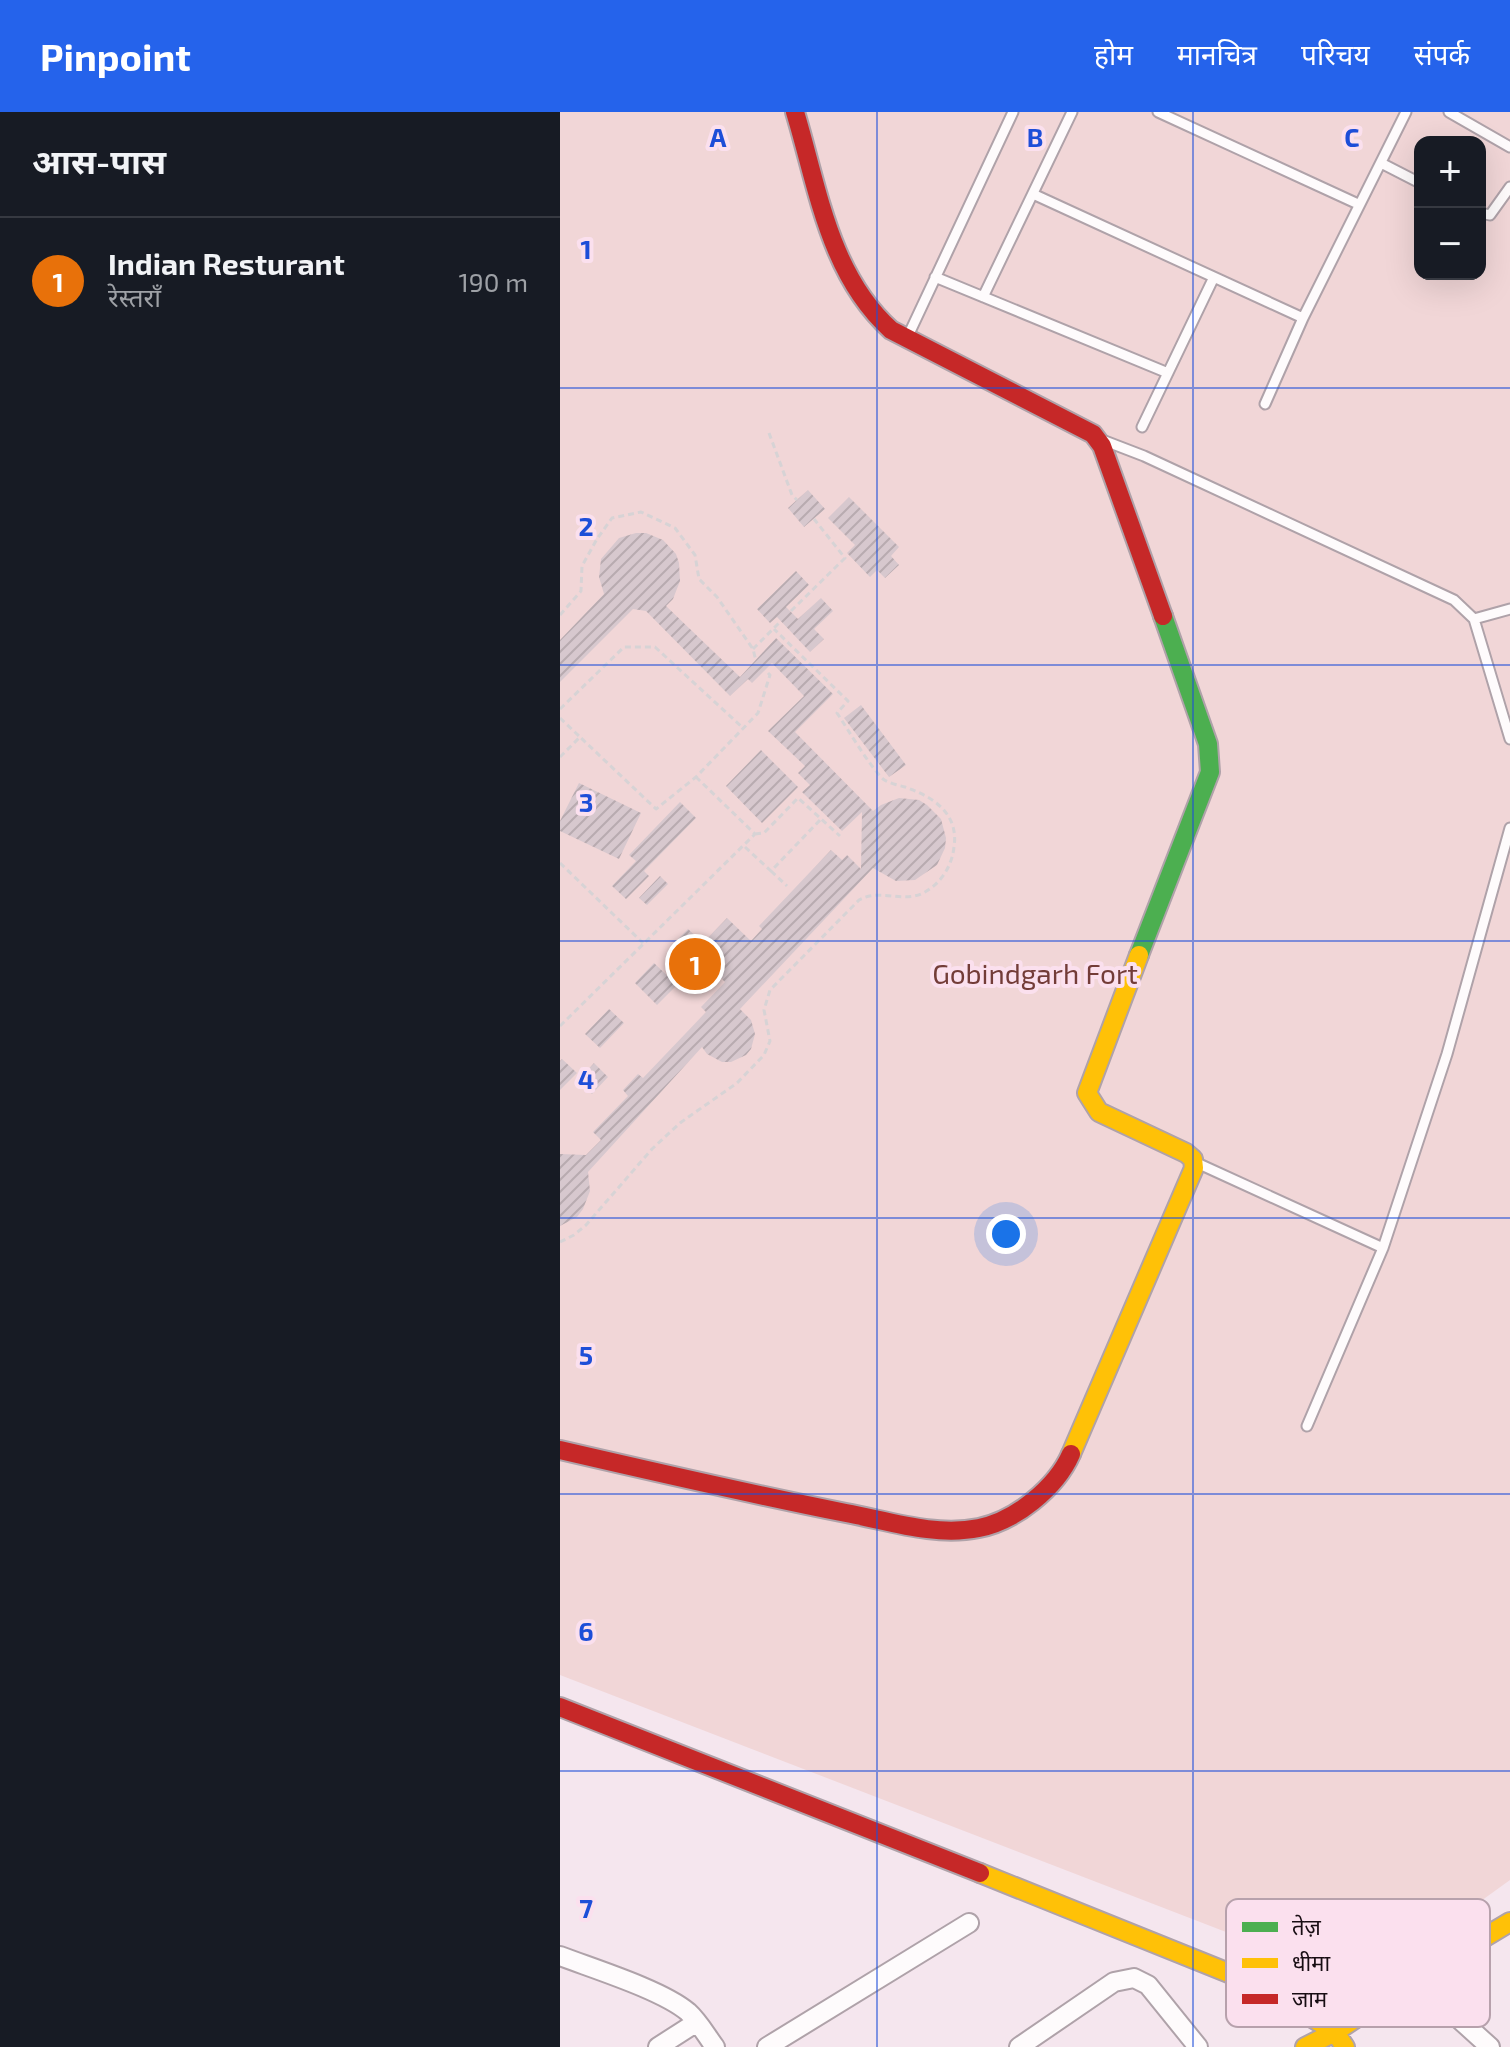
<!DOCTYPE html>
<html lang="hi">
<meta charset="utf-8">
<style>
:root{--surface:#171b24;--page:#20242c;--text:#f1f3f6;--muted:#9ea1a6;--line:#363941;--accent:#2563eb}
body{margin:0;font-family:"Exo 2","Noto Sans Devanagari",sans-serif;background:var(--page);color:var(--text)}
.controls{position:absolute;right:24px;top:24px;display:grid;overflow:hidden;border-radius:16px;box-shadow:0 8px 32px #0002}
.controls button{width:72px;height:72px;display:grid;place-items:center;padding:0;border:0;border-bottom:2px solid var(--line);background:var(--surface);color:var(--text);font:40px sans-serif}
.you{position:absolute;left:446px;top:1122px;width:28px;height:28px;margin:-20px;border:6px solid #fff;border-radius:50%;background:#1a73e8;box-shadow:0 0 0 12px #1a73e833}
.badge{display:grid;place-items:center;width:52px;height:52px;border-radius:50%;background:var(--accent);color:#fff;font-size:26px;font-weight:700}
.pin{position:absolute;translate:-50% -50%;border:4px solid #fff;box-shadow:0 2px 8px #0006}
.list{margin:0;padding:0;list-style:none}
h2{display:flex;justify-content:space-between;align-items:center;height:104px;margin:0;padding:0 32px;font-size:34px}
h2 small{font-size:26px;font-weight:400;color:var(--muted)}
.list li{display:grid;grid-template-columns:52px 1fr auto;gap:24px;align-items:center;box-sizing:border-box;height:128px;padding:0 32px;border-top:2px solid var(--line)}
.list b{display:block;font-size:30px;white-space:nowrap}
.list p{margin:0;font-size:26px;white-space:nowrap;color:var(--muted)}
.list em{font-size:26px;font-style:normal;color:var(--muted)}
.map{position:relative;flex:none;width:950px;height:1935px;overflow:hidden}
header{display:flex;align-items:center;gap:48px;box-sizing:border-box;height:112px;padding:0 40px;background:var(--accent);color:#fff}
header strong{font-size:38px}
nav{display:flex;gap:44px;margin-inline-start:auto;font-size:28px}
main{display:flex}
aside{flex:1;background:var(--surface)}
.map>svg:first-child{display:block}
</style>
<header>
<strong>Pinpoint</strong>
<nav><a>होम</a><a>मानचित्र</a><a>परिचय</a><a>संपर्क</a></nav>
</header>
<main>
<aside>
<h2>आस-पास<small></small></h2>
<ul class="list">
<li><span class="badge" style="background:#e8710a">1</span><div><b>Indian Resturant</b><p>रेस्तराँ</p></div><em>190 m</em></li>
</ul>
</aside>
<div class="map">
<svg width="950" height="1935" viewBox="0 0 950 1935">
<defs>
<pattern id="building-hatch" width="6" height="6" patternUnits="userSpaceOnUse" patternTransform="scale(2)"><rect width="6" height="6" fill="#d7c8ce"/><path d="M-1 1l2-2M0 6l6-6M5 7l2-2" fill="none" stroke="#b8abb0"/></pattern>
</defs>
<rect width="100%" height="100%" fill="#f5e6ee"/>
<path fill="#f1d6d7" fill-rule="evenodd" d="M0 0H950V1768L842 1846 807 1859H767L0 1563ZM860 30H920V162H860Z"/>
<path fill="url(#building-hatch)" d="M248 378 265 397 244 415 228 396Z
M289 385 339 435 331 444 339 453 325 466 317 458 310 465 287 441 295 433 268 406Z
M76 421H86L103 428 116 442 119 451 120 469 113 487 106 494 180 565 216 526 273 582 235 620 313 699 321 693 339 686 359 688 367 693 381 707 386 726 385 736 377 753 355 768 336 769 313 756 180 897 191 908 195 922 191 937 186 943 171 950H162L147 942 142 935 28 1060 30 1079 23 1097 17 1105 0 1114V1042L26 1043 41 1028 33 1020 68 984 63 978 78 962 83 966 146 900 141 895 165 870 154 859 163 850 158 846 131 874 116 859 133 841 118 827 128 817 143 831 167 806 191 829 202 817 199 814 271 738 282 748 287 743 301 757 302 700 282 719 242 680 250 673 238 661 245 654 208 619 244 584 212 551 192 571 188 567 170 584 86 499 73 497 0 570V528L44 482 39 465 41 447 59 426Z
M236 459 249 473 226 495 238 507 261 486 273 499 254 517 264 527 250 540 217 505 210 511 197 497Z
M301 593 346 653 329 665 284 606Z
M201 638 238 675 202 711 166 674Z
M19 671 81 701 59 747 0 719V709Z
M120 690 136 706 84 759 89 764 66 787 52 774 76 749 69 743Z
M100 764 108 772 87 793 79 786Z
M94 851 117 873 97 893 75 871Z
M49 897 64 911 40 936 25 922Z
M2 947 17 961 0 978V949Z
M34 951 48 965 32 982 18 969Z"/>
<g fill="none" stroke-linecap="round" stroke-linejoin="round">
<g stroke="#afa2a9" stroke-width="13">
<path id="lane" d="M598 0 798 92
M889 0 950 35
M821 51 860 71
M473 82 743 206
M920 101 930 103 950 75
M375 165 608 261
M423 185 512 0
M348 224 453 0
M705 292 743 206 846 0
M582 315 654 165
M545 329 584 344 894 488 914 507 950 627
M914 507 950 497
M637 1051 823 1136
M747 1314 823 1136 887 942 950 716"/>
</g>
<g stroke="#afa2a9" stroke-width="22">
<path id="street" d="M0 1844C34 1857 102 1878 128 1900 139 1910 146 1923 155 1935
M855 1867 930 1935
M98 1935 137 1910
M207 1935 409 1811
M459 1935 554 1870 574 1866 588 1873 638 1935"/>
</g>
<g stroke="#afa2a9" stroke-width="22">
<path id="fast" d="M579 843 650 660 648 632 603 504"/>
</g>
<g stroke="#afa2a9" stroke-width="22">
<path id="slow" d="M511 1342 634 1056 633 1047 626 1041 539 1000 527 981 579 843
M420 1761 701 1874 775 1920 785 1935
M745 1935 775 1920 855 1867 950 1810"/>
</g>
<g stroke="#afa2a9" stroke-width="22">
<path id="jam" d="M235 0C258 76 269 162 331 218L533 322 542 334 603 504
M0 1338C95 1360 190 1382 286 1401 329 1409 375 1425 419 1416 455 1409 496 1376 511 1342
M0 1595 420 1761"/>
</g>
<path stroke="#d7d3d5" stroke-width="3" stroke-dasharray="6 4" stroke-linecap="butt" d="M209 321 232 383 237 388
M231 499 285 446 254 407
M0 503 21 479 22 454 37 427 52 406 81 400 115 416 135 443 139 467 157 485 193 537 196 549
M193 537 221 509
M0 597 64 535H95L183 616
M0 606 20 625
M0 645 20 625 96 697 136 665 198 601 210 563 205 558
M195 722 204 721 238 686 280 724
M185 735 211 759 261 707
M0 751 83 831
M211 759 227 774
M0 914 195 722 136 665
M0 1130 14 1123 26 1113 92 1037 120 1011 177 971 204 943 210 929 204 898 210 878 299 788C319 776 345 792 365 780 381 771 392 754 394 735 399 702 374 685 345 675 338 673 328 671 323 667 308 652 289 619 277 601L288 589 214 517"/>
<use href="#lane" stroke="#fefbfc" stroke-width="9"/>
<use href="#street" stroke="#fefbfc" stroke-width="18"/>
<use href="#fast" stroke="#4caf50" stroke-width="18"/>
<use href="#slow" stroke="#ffc107" stroke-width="18"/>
<use href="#jam" stroke="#c62828" stroke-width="18"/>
</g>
<path fill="none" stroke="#1d4ed8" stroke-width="2" stroke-opacity="0.55" d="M317 0V1935M633 0V1935M0 276H950M0 553H950M0 829H950M0 1106H950M0 1382H950M0 1659H950"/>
<g text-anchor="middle" stroke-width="8" stroke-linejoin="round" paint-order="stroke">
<g font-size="28" fill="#733c38" stroke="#fbe0ee">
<text x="475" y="872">Gobindgarh Fort</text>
</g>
</g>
<rect x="666" y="1787" width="264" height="128" rx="12" fill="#fbe0ee" stroke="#b7a1ac" stroke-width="2"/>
<rect x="682" y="1810" width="36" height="10" fill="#4caf50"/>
<rect x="682" y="1846" width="36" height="10" fill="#ffc107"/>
<rect x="682" y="1882" width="36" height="10" fill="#c62828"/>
<g font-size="22" fill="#180d13">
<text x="732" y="1823">तेज़</text>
<text x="732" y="1859">धीमा</text>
<text x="732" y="1895">जाम</text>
</g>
<g font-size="26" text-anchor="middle" font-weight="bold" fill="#1d4ed8" stroke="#fbe0ee" stroke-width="8" stroke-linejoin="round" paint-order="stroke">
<text x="158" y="35">A</text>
<text x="475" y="35">B</text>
<text x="792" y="35">C</text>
<text x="26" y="147">1</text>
<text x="26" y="424">2</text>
<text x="26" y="700">3</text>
<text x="26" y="977">4</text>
<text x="26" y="1253">5</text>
<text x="26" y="1529">6</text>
<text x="26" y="1806">7</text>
</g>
</svg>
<div class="controls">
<button>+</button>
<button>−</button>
</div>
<div class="you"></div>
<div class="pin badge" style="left:135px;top:852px;background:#e8710a">1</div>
</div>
</main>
